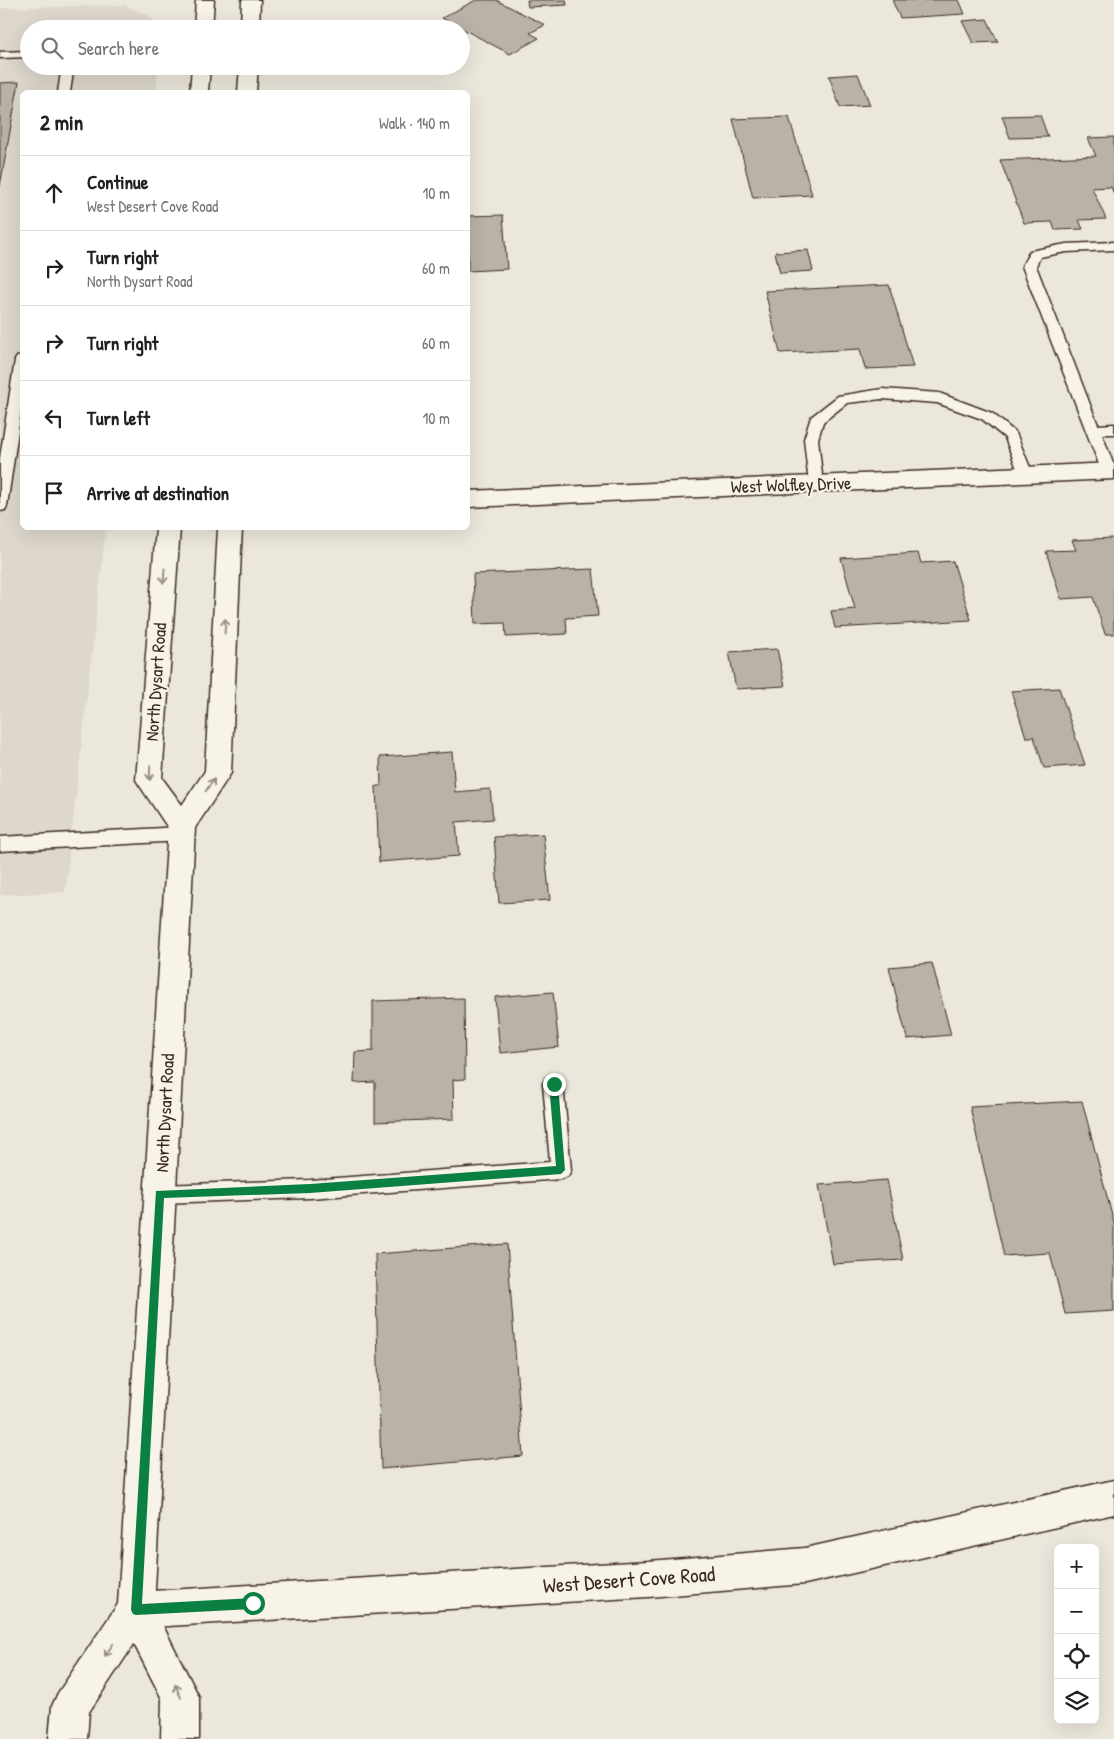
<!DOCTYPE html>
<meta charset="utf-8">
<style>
:root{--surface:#fff;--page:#f6f6f6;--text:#202124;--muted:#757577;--line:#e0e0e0}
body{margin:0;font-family:"Patrick Hand",sans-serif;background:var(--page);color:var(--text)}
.controls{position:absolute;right:15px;bottom:15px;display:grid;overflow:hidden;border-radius:8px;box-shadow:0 5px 20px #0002}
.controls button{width:45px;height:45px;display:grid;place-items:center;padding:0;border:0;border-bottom:1px solid var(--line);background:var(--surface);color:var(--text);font:25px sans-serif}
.stop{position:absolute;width:15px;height:15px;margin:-11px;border:4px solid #0b8043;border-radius:50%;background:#fff}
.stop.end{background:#0b8043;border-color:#fff;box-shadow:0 1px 5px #0008}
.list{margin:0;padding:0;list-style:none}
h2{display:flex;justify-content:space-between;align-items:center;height:65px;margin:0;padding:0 20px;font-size:21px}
h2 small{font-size:16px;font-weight:400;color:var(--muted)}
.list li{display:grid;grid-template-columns:32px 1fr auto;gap:15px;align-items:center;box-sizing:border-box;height:75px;padding:0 20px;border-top:1px solid var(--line)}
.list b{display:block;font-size:19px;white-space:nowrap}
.list p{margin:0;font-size:16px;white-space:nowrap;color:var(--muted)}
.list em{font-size:16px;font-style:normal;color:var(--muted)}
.icon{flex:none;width:28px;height:28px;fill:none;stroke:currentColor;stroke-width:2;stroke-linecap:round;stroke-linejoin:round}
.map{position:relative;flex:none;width:1114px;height:1739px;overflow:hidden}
.search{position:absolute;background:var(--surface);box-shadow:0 5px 20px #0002;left:20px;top:20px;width:450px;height:55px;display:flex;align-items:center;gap:12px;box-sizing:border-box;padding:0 18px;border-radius:28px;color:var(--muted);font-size:19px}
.panel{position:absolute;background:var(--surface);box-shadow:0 5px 20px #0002;left:20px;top:90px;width:450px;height:440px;border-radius:8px}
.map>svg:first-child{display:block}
</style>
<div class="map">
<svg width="1114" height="1739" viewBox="0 0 1114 1739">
<rect width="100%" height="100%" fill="#ece7dc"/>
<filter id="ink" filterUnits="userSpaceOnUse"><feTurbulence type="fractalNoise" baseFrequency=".02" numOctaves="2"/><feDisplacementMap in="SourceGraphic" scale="10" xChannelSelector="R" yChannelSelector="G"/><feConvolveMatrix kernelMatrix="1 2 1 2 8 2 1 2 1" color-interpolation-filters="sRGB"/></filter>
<g filter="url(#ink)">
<path fill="#ddd7cc" d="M125 5 149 16 161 29H29V66H158L156 92H22V528H106L65 892 0 895V8Z"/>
<path fill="#bab2a7" stroke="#3b2a1e" d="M476 0H496L545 25 530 33 539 38 510 54 442 18Z
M527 0H566L567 5 528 7Z
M892 0H959L965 14 900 18Z
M987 19 998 42 973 43 962 21Z
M858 74 870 105 840 107 829 76Z
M19 82 0 186V83Z
M1040 115 1048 137 1010 138 1002 116Z
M789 117 812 195 753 198 733 119Z
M1114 137V194L1111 187 1092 188 1106 219 1079 220 1083 229 1055 230 1052 222 1024 223 1000 160 1096 156 1088 138Z
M503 215 507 269 468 271V216Z
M808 250 813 271 780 273 775 252Z
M889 285 913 367 865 369 860 349 780 353 765 291Z
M1114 538V634H1105L1093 597 1061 599 1046 551 1076 550 1072 540Z
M918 553 921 563 953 561 971 620 835 628 831 611 855 609 841 558Z
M593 569 598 616 566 618 567 634 506 637 505 623 475 624 473 574Z
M777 649 785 686 736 689 729 652Z
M1059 688 1085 765 1044 768 1034 737H1026L1011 691Z
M452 752 455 792 490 789 493 819 456 822 459 856 379 862 376 786H381L380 757Z
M543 834 550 900 499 903 494 837Z
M932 963 951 1035 907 1039 889 967Z
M553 992 559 1047 500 1053 495 997Z
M464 998 465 1079 453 1080 454 1119 375 1122V1082L354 1083 355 1052 373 1051V1001Z
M1082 1101 1114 1223V1311L1065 1314 1050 1253 1004 1256 970 1107Z
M887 1180 903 1260 833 1264 819 1185Z
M507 1244 523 1456 381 1469 375 1254Z"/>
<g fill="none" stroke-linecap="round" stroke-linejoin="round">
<g stroke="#3b2a1e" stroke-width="3">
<path id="service" d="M29 51V57L0 58V52Z
M62 66H74L70 92H58Z
M1114 242V250L1066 252 1040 257 1036 266 1098 425 1114 424V434H1102L1114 466V476H1104L1102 472 1022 266 1030 251 1066 244Z
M22 356V404L7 506 5 510 0 511V458L15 360 17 357Z
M882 389 939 393 992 413 1016 433 1033 475 1031 479H1021L1005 438 982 419 937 403 882 399 847 403 823 422 818 439 823 484 821 488H811L809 484 804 439 811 417 838 396Z
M181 827 187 829 190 834 187 839 181 841 0 851V837Z
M553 1076 560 1078 563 1084 571 1170 568 1176 561 1179 310 1198 160 1203 153 1201 150 1194 153 1187 160 1185 310 1180 550 1162 543 1084 546 1078Z"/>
</g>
<g stroke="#3b2a1e" stroke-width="3">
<path id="minor" d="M1114 463V479L468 507V491Z
M1114 1480V1514L805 1584 648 1597 136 1628 123 1623 118 1610 123 1597 136 1592 648 1561 805 1548Z"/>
</g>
<g stroke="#3b2a1e" stroke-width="3">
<path id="primary" d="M196 0H214L212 29H194Z
M242 0H260L259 29H241Z
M192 66H210L208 92H190Z
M240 66H258L256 92H238Z
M156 528H180L162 778 182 805 205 771 218 528H242L231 773 195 828 154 1608 199 1697V1739H161L162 1699 134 1644 89 1712 87 1739H49L52 1706 58 1693 118 1604 168 828 136 780Z"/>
</g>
<use href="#service" fill="#f7f3e8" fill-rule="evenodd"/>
<use href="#minor" fill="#f7f3e8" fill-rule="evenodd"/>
<use href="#primary" fill="#f7f3e8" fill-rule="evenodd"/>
</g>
<defs><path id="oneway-shaft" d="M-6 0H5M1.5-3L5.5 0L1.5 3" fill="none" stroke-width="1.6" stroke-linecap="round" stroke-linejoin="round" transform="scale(1.25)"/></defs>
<g stroke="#998e83">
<use href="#oneway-shaft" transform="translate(164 576) rotate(94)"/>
<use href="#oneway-shaft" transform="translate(225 626) rotate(-87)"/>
<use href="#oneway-shaft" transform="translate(150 773) rotate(91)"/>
<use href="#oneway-shaft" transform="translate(210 785) rotate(-55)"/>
<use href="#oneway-shaft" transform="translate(109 1650) rotate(124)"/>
<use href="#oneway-shaft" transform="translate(178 1691) rotate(-114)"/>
</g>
</g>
<path fill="#0b8043" d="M554 1080 558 1084 565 1170 561 1174 310 1193 164 1198 142 1604 253 1598 257 1600 258 1603 257 1607 253 1609 136 1615 133 1614 131 1610 156 1191 310 1184 556 1166 549 1084Z"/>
<g text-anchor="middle" stroke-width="4.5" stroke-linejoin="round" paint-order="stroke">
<g font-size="18" fill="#3b2a1e" stroke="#f7f3e8">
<text transform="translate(791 485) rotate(-2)" y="6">West Wolfley Drive</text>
<text transform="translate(156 682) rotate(-86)" y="6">North Dysart Road</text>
<text transform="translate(165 1113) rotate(-87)" y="6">North Dysart Road</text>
</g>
<g font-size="21" fill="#3b2a1e" stroke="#f7f3e8">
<text transform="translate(629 1580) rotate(-4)" y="7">West Desert Cove Road</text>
</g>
</g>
</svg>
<div class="controls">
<button>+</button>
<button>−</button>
<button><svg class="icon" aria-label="locate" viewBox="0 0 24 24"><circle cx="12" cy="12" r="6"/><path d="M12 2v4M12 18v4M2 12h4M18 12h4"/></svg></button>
<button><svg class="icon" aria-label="layers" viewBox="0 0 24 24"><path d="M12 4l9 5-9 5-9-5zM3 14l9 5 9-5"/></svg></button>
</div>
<div class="stop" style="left:253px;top:1603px"></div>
<div class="stop end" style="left:554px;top:1084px"></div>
<div class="search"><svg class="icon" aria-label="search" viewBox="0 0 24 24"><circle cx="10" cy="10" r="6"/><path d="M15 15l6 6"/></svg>Search here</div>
<section class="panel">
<h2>2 min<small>Walk · 140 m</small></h2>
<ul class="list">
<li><svg class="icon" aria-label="ahead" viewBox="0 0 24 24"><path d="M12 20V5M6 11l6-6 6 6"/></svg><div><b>Continue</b><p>West Desert Cove Road</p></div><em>10 m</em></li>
<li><svg class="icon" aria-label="right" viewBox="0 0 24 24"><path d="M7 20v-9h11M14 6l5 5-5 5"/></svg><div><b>Turn right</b><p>North Dysart Road</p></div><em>60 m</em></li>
<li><svg class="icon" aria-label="right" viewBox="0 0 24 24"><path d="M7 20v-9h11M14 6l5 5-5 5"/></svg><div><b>Turn right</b></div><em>60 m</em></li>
<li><svg class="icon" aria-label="left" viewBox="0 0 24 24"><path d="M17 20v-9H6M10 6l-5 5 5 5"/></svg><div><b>Turn left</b></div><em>10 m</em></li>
<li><svg class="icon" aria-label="arrive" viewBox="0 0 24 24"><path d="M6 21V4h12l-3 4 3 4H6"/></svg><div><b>Arrive at destination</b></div></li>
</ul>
</section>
</div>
